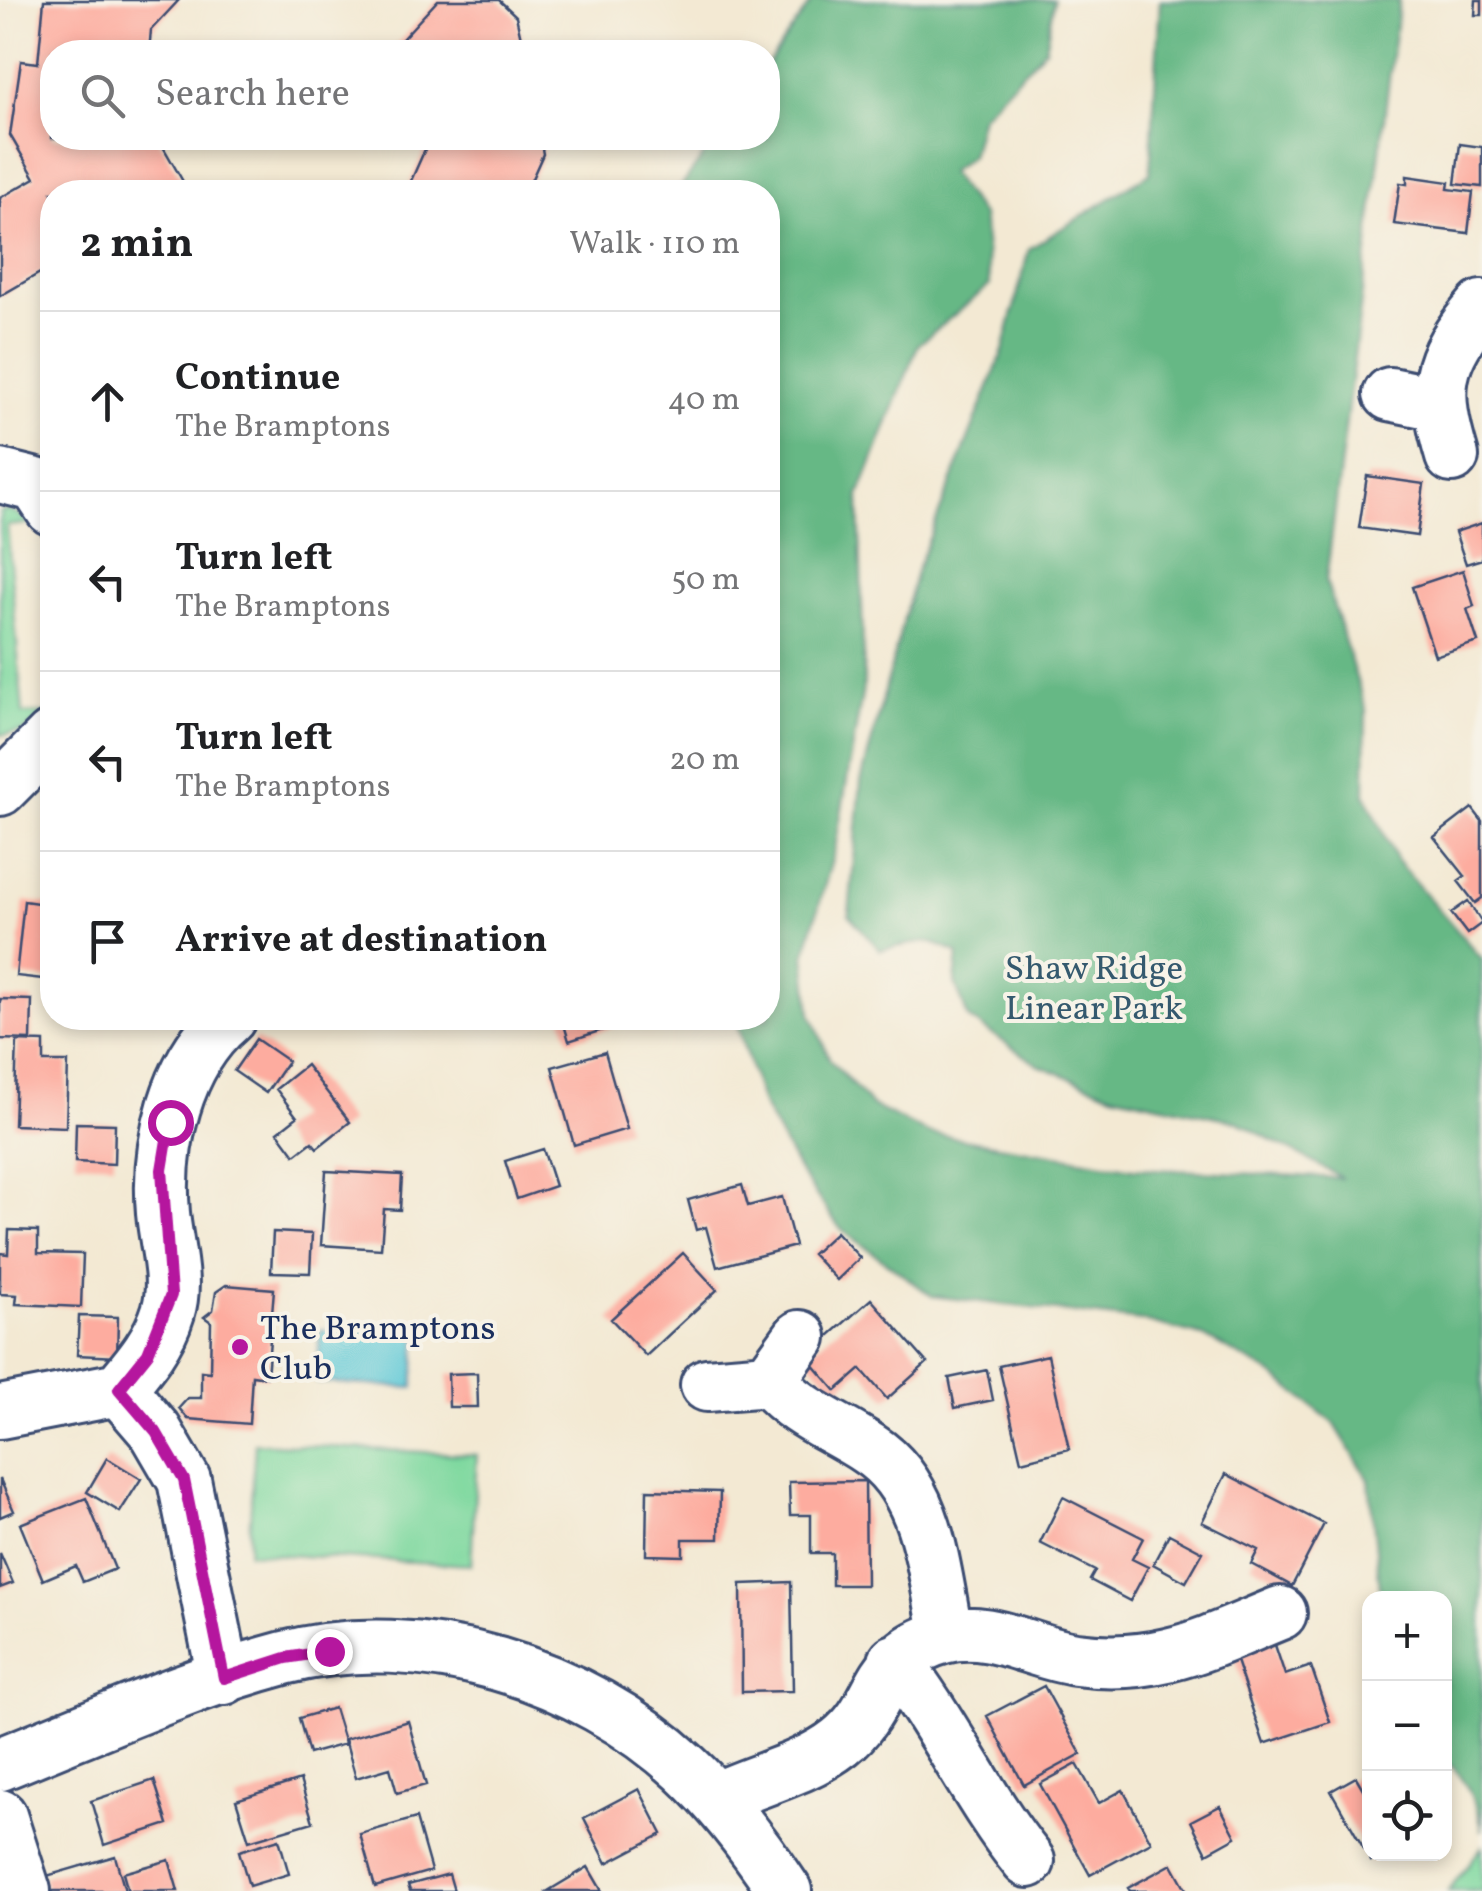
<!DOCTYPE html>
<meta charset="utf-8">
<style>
:root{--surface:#fff;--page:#f2f2f2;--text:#202124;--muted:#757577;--line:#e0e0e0}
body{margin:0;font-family:Vollkorn,serif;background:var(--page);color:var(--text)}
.controls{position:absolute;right:30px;bottom:30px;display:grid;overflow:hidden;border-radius:20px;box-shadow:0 5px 15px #0003}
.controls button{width:90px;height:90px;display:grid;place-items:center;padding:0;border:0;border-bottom:2px solid var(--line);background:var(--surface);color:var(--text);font:50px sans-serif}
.stop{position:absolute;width:30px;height:30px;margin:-22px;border:8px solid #b5179e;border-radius:50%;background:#fff}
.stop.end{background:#b5179e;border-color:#fff;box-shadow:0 2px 10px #0008}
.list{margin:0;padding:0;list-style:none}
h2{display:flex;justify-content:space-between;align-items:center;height:130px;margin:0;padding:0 40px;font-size:42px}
h2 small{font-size:32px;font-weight:400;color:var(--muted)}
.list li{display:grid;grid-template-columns:65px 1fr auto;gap:30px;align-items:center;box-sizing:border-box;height:180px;padding:0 40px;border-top:2px solid var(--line)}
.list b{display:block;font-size:38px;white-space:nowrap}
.list p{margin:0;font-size:32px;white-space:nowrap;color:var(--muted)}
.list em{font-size:32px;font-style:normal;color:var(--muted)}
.icon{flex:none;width:55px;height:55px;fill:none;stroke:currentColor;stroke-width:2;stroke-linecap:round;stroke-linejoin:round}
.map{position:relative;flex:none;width:1482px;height:1891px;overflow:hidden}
.search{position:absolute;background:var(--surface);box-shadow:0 5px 15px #0003;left:40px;top:40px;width:740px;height:110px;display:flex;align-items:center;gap:25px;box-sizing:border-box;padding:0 35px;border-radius:40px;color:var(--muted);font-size:38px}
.panel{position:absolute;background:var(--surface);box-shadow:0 5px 15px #0003;left:40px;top:180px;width:740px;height:850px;border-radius:40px}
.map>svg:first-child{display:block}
</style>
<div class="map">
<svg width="1482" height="1891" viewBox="0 0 1482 1891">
<rect width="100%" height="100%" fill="#f7f3e8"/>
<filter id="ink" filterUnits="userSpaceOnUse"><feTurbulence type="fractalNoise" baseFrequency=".01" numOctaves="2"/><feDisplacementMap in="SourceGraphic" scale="20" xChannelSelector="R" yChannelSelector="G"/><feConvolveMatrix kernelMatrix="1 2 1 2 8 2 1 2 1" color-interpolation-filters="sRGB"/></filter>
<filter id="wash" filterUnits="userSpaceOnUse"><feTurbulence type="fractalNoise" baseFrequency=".0048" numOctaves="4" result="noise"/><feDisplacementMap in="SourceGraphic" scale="40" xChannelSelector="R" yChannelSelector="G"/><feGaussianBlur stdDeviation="2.25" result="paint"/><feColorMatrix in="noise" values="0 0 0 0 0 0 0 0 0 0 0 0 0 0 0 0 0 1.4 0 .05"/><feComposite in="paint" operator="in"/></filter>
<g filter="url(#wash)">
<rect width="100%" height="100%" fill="#f3e9d3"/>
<path fill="#7dd89e" stroke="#4c847e" stroke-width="2.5" d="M9 510 34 523 7 526 23 714 51 713 23 732 0 735V511Z
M255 1443 477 1455 471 1565 248 1553Z
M1482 1847V1891H1448Z"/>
<path fill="#66b885" stroke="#407472" stroke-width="2.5" d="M813 0H1054L1045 49 981 116 971 156 949 172 982 216 990 285 918 345 859 496 864 683 835 849 805 955 811 1014 830 1060 872 1106 928 1133 1133 1168 1342 1178 1236 1121 1113 1094 1040 1066 968 1018 955 983 958 953 928 941 880 950 849 915 861 782 916 572 1003 351 1029 249 1150 173 1160 0H1399L1326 581 1366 710 1365 794 1397 861 1482 959V1831C1480 1808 1464 1774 1445 1761L1444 1598H1381L1369 1480 1334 1423 1269 1372 1203 1336 1142 1321 932 1296 840 1228 800 1173 762 1104 735 1018H768V636L773 589 768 566V192L678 191 716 138H768V64Z"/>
<path fill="#5cc8d6" stroke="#3c7c9a" stroke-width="2.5" d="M320 1330 417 1335 414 1388 317 1382Z"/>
<g id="blocks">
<path fill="#fdac9f" d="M44 0H179L151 30 149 52H52V138H158L189 192H52V266L0 296V198L35 178 10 135 21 61 38 63Z
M438 0H499L516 16 524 52H395L392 50Z
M1476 0H1482V15H1475Z
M430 138H540L543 154 526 192H406Z
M1460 144 1482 147V187L1455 184Z
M1407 176 1449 182 1448 189 1473 192 1468 233 1394 224 1400 183 1407 184Z
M1367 476 1424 484 1417 536 1359 528Z
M1482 523V559L1466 564 1455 532Z
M1463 570 1474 606 1467 609 1478 642 1435 656 1412 587Z
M1472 808 1482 821V898L1475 903 1458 881 1465 876 1434 837Z
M24 901 52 905V980L16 976Z
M1468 901 1482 923 1467 934 1451 913Z
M0 999 32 1000 31 1040 0 1039Z
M562 1018H615L618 1025 569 1041Z
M256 1039 288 1061 266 1093 234 1071Z
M17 1041 44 1042V1062H68L66 1127 14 1125Z
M605 1052 627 1129 574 1145 552 1067Z
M306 1065 350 1122 317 1148 312 1142 295 1155 278 1132 297 1117 276 1089Z
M76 1123 115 1124 114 1164 75 1162Z
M543 1149 555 1186 517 1199 505 1161Z
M326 1171 402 1175 400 1210 384 1209 381 1249 321 1245Z
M742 1185 748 1206 782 1197 795 1246 717 1267 706 1227 696 1230 688 1200Z
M9 1230 38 1231V1253L83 1254 81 1307 16 1304 17 1295 0 1294V1253L8 1254Z
M273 1232 312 1234 310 1273 271 1272Z
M836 1232 860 1258 837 1280 812 1254Z
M683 1253 717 1290 646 1356 611 1319Z
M226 1285 274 1289 267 1377 252 1375 249 1424 188 1419 179 1408 188 1398H201V1371L210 1372 211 1322 204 1317 213 1310 216 1292Z
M871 1299 927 1363 887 1399 861 1369 836 1391 806 1356Z
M79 1316 118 1317 117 1357 77 1355Z
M1048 1355 1069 1449 1021 1461 999 1366Z
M987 1370 993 1400 955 1408 949 1378Z
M477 1373 478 1407H449L448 1374Z
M107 1458 141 1479 120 1512 87 1492Z
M1226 1474 1324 1524 1292 1586 1251 1564 1258 1550 1202 1522Z
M0 1479 14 1511 0 1517Z
M865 1481 866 1585H832V1553H811V1515H790L789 1482Z
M647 1490 720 1492 719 1539H683V1556L646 1555Z
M1063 1497 1143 1538 1132 1559 1148 1567 1130 1601 1090 1580 1095 1571 1040 1543Z
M86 1498 115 1569 83 1582 76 1566 43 1580 20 1524Z
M1169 1534 1203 1552 1186 1582 1153 1564Z
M0 1553 13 1583 0 1588Z
M791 1582 793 1691 742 1692 741 1584Z
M1271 1633 1285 1675 1311 1666 1330 1722 1264 1744 1231 1646Z
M1044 1686 1081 1754 1024 1785 987 1716Z
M334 1708 345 1744 309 1754 299 1718Z
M408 1721 426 1785 397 1793 390 1768 356 1778 345 1739Z
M1077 1764 1099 1803 1123 1790 1151 1842 1090 1875 1040 1784Z
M1356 1777 1370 1801V1854H1385L1371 1861 1331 1791Z
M154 1780 168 1824 104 1845 91 1801Z
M300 1780 313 1822 249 1841 236 1800Z
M639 1789 662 1834 607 1863 584 1818Z
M1220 1806 1236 1837 1207 1853 1191 1821Z
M416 1818 431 1871 375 1887 360 1834Z
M279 1839 289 1874 249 1886 239 1851Z
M115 1856 125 1891H47L43 1877Z
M169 1860 178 1891H128L123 1873Z
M1172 1864 1187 1891H1130L1128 1888Z
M588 1867 602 1891H548Z
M449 1874 454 1891H410L408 1885Z"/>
</g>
</g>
<g filter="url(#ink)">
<use href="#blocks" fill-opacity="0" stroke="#3b4b70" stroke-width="2.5"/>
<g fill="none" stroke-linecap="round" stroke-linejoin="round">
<g stroke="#3b4b70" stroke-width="58">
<path id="minor" d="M1390 394 1439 404
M1452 456C1432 389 1435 361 1482 307
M0 476 36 485 52 509
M0 789 52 737
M800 1337 769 1380C796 1413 833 1425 869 1449 930 1488 933 1571 947 1636
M707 1385 769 1380
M0 1412 119 1389
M895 1661C945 1725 977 1798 1028 1861
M224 1678 184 1480 156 1432 119 1389C139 1365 159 1342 168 1312 178 1280 166 1246 163 1213 157 1146 176 1063 229 1018
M0 1764C93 1727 187 1684 284 1658 422 1622 582 1673 685 1768 724 1804 756 1847 785 1891
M716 1799C755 1780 806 1769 840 1742 887 1705 872 1657 943 1637 990 1624 1031 1653 1076 1659 1159 1670 1206 1643 1280 1613
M0 1816 24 1891"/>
</g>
<use href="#minor" stroke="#fff" stroke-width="52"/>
</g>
</g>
<g fill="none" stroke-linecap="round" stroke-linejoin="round" filter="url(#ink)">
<path stroke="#b5179e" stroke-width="12" d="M170 1122 162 1170 171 1295 148 1353 119 1389 156 1432 184 1480 224 1678 286 1658 329 1651"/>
</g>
<circle fill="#b5179e" stroke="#f7f3e8" stroke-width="4" cx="240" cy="1347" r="10"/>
<g text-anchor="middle" stroke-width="8" stroke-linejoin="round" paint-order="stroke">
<g font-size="35" fill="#34596e" stroke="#f7f3e8">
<text x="1094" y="979">Shaw Ridge<tspan x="1094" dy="40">Linear Park</tspan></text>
</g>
<g font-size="35" fill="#1b2f5e" stroke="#f7f3e8" text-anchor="start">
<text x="260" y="1339">The Bramptons<tspan x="260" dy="40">Club</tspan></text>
</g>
</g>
</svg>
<div class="controls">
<button>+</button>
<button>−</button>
<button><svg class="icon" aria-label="locate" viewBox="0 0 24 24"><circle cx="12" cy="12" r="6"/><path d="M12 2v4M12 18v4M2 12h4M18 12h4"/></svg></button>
</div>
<div class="stop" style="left:170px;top:1122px"></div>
<div class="stop end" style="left:329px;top:1651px"></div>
<div class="search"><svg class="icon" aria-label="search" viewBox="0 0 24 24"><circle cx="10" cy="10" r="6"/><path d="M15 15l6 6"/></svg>Search here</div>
<section class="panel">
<h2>2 min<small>Walk · 110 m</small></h2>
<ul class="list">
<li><svg class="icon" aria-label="ahead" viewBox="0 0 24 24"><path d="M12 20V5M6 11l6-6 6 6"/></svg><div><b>Continue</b><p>The Bramptons</p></div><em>40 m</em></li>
<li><svg class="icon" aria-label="left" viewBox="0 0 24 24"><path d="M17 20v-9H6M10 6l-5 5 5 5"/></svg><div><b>Turn left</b><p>The Bramptons</p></div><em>50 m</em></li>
<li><svg class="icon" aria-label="left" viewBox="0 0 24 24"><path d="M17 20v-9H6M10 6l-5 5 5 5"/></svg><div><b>Turn left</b><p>The Bramptons</p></div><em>20 m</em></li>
<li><svg class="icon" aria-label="arrive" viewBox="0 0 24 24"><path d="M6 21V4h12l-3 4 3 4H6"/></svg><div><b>Arrive at destination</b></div></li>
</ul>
</section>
</div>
